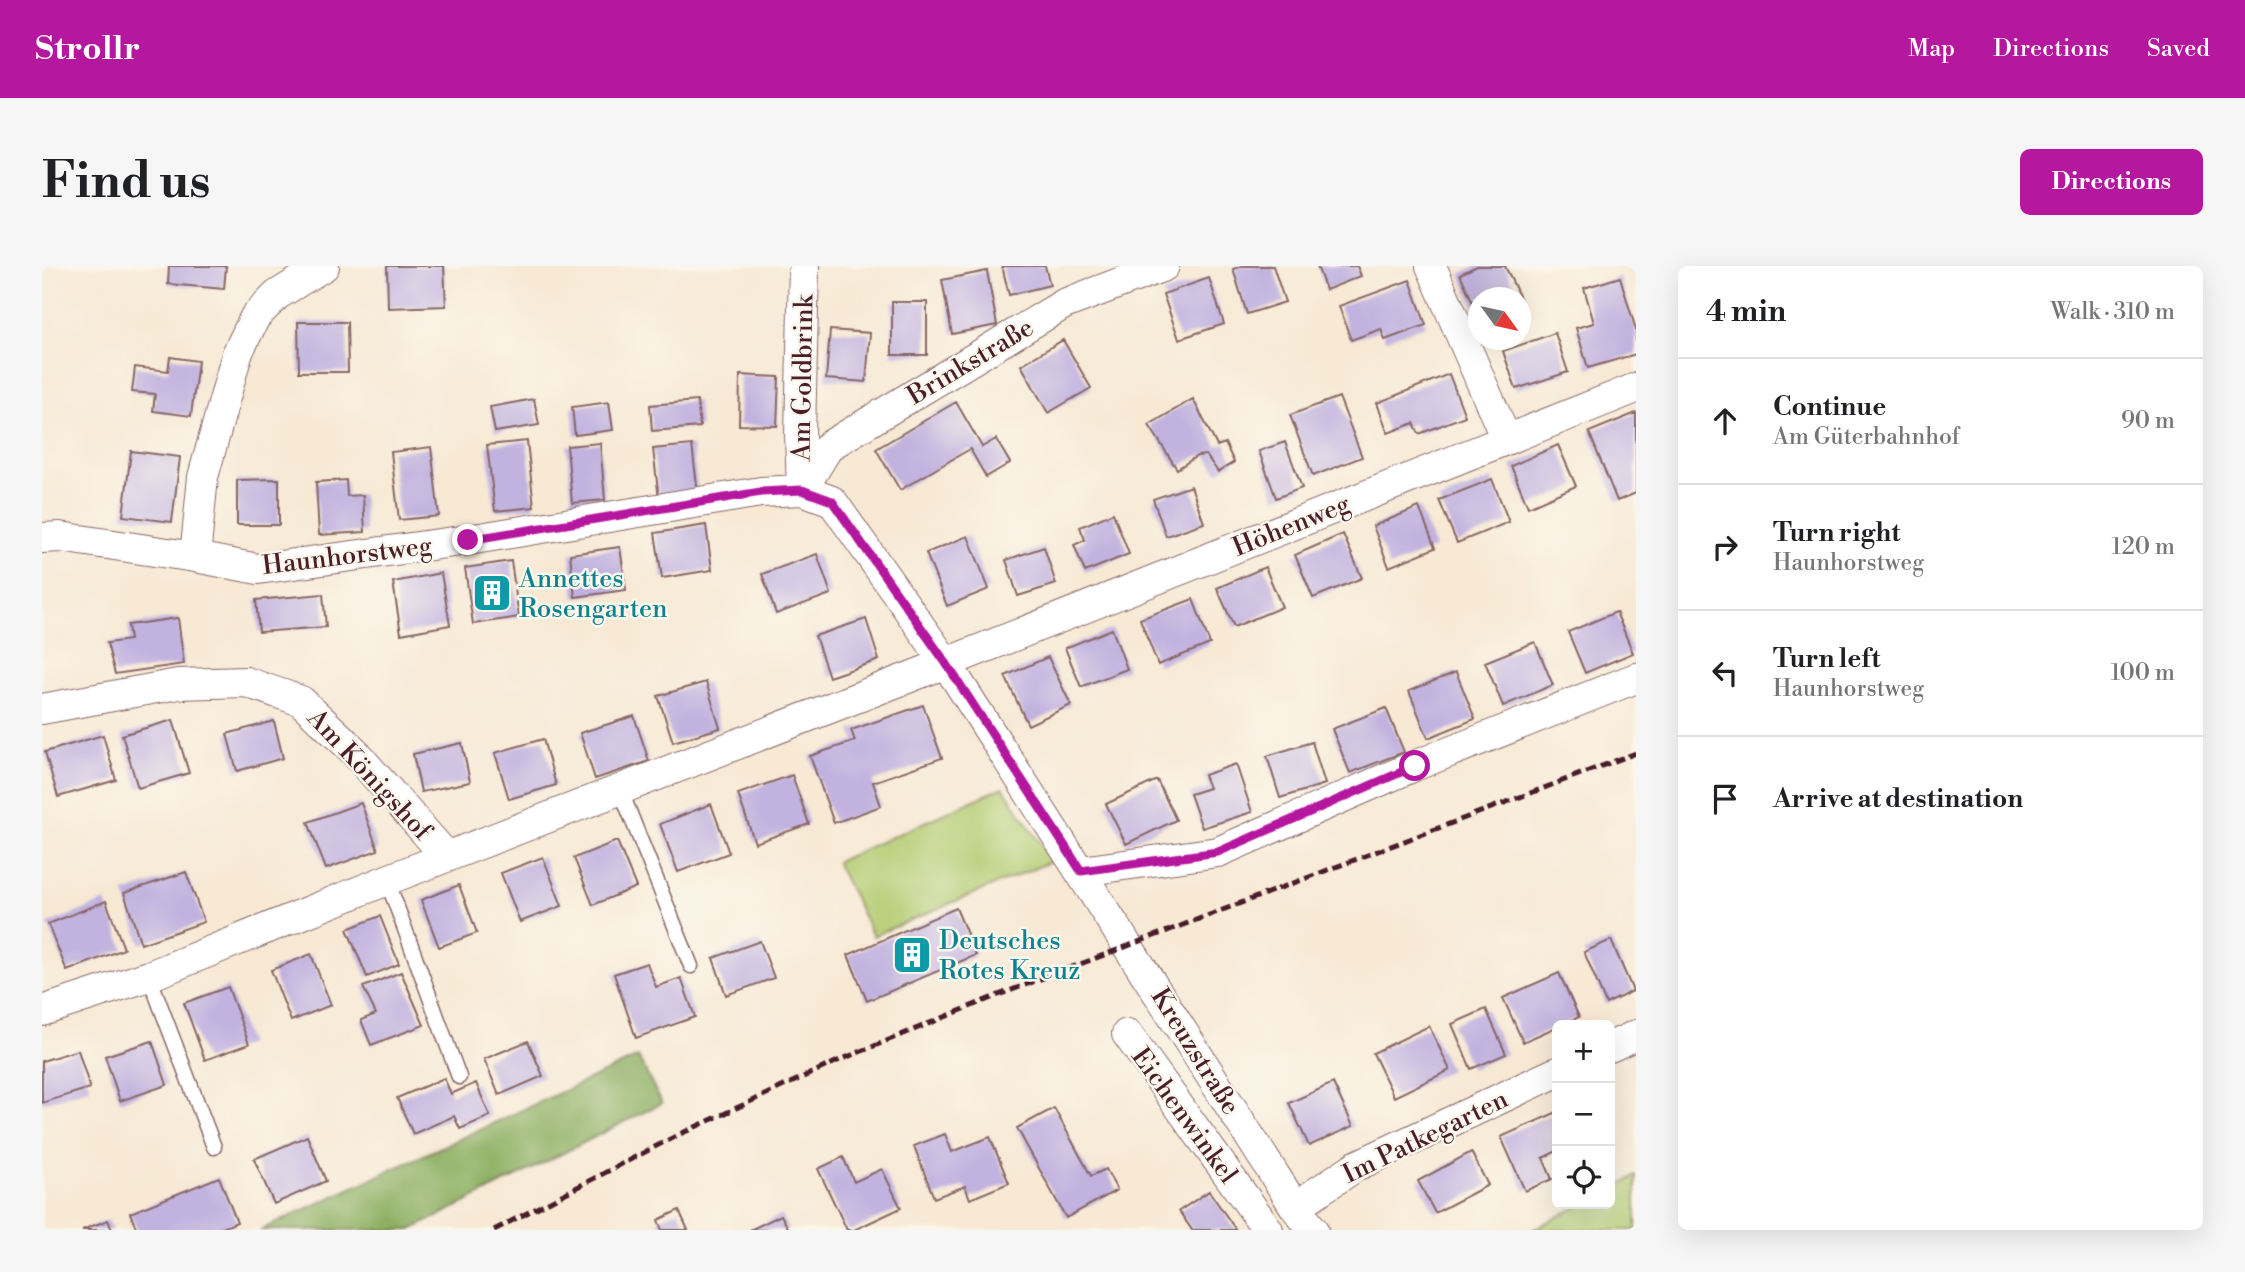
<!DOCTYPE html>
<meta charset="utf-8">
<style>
:root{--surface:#fff;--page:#f6f6f6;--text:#202124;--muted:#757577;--line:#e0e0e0;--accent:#b5179e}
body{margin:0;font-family:"Libre Bodoni",serif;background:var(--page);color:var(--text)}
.controls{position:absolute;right:21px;bottom:21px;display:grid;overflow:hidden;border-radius:10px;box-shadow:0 7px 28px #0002}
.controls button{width:63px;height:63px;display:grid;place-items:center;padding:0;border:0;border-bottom:2px solid var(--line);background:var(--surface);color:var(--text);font:35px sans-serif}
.compass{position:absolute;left:1426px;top:21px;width:63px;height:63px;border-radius:50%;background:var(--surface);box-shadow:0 7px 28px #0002;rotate:123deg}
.stop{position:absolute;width:21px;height:21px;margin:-16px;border:5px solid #b5179e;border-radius:50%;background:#fff}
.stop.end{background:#b5179e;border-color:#fff;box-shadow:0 2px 7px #0008}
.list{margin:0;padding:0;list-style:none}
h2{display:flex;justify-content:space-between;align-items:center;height:91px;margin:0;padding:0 28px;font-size:30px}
h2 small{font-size:23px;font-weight:400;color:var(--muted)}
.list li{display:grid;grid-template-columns:46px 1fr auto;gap:21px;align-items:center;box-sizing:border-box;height:126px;padding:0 28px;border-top:2px solid var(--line)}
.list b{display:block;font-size:26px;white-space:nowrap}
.list p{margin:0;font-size:23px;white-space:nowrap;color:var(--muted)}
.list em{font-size:23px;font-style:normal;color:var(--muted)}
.icon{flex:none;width:38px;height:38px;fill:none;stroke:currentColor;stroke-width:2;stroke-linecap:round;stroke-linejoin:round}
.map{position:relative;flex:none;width:1594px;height:964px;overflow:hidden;border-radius:10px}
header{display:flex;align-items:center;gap:42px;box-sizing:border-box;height:98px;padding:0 35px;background:var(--accent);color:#fff}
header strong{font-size:33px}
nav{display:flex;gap:38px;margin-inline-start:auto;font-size:24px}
.intro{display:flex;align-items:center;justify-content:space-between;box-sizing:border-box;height:168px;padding:0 42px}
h1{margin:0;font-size:49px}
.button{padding:18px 32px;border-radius:10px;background:var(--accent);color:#fff;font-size:24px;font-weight:700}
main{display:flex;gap:42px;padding:0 42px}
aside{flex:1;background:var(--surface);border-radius:10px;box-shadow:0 7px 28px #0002}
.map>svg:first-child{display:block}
</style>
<header>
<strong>Strollr</strong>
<nav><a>Map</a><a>Directions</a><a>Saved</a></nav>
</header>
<div class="intro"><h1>Find us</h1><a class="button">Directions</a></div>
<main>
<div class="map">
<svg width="1594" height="964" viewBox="0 0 1594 964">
<rect width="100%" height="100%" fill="#fbf7ec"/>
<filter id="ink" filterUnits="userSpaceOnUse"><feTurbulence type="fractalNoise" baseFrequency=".0143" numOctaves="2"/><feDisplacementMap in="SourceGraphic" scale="14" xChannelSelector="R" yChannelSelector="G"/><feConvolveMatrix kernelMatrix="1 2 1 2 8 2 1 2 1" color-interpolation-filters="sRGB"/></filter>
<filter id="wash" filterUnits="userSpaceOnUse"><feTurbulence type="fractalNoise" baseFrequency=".00686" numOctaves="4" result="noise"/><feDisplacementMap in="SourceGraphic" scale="28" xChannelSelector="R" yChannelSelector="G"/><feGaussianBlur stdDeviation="1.57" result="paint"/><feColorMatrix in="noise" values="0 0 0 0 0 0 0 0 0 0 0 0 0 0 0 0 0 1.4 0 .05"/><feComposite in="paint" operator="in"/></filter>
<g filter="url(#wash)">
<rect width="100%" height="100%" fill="#f7e9d4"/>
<path fill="#b3cc72" stroke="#7e764e" stroke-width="2" d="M961 521 1010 595 831 670 794 596Z
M1594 910V964H1490L1541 938H1568V924Z"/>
<path fill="#8eb064" stroke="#6c6848" stroke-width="2" d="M596 791 620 837 369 964H218Z"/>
<g id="blocks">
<path fill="#c1b2df" d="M127 0H184L182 23 126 18Z
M345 0H402L404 40 346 42Z
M960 0H1003L1008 19 967 29Z
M1199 0H1231L1243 36 1205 48 1191 3Z
M1275 0H1315L1319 10 1284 24Z
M1435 0H1463L1478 32H1436V48L1418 8Z
M945 5 955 59 910 68 900 14Z
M1578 11 1594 64V88L1546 102 1534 62 1552 57 1542 22Z
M1167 12 1182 58 1137 73 1121 28Z
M1368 14 1384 59 1343 74 1339 63 1309 74 1297 40Z
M850 36H885V89H850Z
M256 56H305L306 106H257Z
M788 64 828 67 824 116 784 113Z
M1513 67 1526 106 1474 123 1461 85Z
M1021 74 1049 122 1006 147 979 99Z
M128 91 156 95 149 150 111 145 113 128 90 126 93 101 126 105Z
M1407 108 1423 150 1377 168 1372 157 1346 167 1335 137Z
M698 109 737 111 735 160 697 159Z
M1297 131 1320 191 1271 210 1248 149Z
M492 133 497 159 453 166 448 141Z
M1151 133 1175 180 1183 177 1192 196 1176 206 1164 189 1155 190 1135 203 1107 159Z
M655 135 658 161 610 165 608 139Z
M567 136 571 164 533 169 530 141Z
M914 136 940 181 954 173 968 197 944 211 928 183 858 224 834 183Z
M1594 147V227L1575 235 1547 166Z
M485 175 492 241 453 245 445 179Z
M1243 176 1260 222 1234 232 1217 185Z
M558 177 563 234 530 237 525 180Z
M650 179 656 228 617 233 611 183Z
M1516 179 1534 220 1486 241 1469 200Z
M389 181 397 250 357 254 349 186Z
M89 185 138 191 130 256 81 250Z
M237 213V259H195V214Z
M1450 213 1467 256 1415 277 1397 234Z
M304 214 305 230 321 229 323 266 277 269 274 216Z
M1149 220 1162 257 1124 270 1111 233Z
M1377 241 1393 282 1347 301 1331 260Z
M1071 247 1087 288 1043 306 1032 279 1043 274 1038 261Z
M664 259 670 304 620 312 613 267Z
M1301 268 1320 312 1271 332 1253 289Z
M926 270 947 323 905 340 884 287Z
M578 281 584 324 533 331 528 288Z
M1002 281 1014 318 976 330 964 294Z
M775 288 789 328 734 348 720 308Z
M469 295 477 351 431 358 423 302Z
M1223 301 1240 341 1192 361 1175 322Z
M399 307 408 359 359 368 351 316Z
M281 328 284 361 217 366 214 334Z
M1151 333 1168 378 1116 399 1098 353Z
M1574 346 1591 387 1543 407 1526 366Z
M136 352 142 398 73 408 65 377 88 374 86 359Z
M824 353 837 394 787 411 773 370Z
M1070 363 1085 403 1039 421 1023 382Z
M1493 376 1511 419 1461 440 1443 396Z
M1006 391 1029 439 986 459 963 410Z
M1414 406 1433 453 1386 472 1367 425Z
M664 416 678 462 631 476 616 430Z
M881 439 900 492 831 516 839 540 792 557 768 490 813 475 809 464Z
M1344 442 1362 486 1308 507 1290 463Z
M592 450 607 495 553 513 538 467Z
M131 454 147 507 96 522 80 469Z
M232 455 241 492 195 505 185 468Z
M61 469 74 514 16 531 3 486Z
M501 473 514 519 467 533 453 487Z
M1270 476 1283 518 1238 532 1225 490Z
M420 477 428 516 379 526 371 488Z
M1194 498 1210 546 1160 562 1148 528 1167 522 1162 509Z
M750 509 767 558 713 577 696 528Z
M1115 514 1134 554 1084 578 1064 538Z
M319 537 336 584 284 603 266 556Z
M669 538 687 587 636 606 618 558Z
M575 575 594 621 551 639 532 592Z
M501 591 520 640 478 656 459 607Z
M144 606 162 656 99 678 82 627Z
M417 619 435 667 397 681 379 634Z
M64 635 82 683 25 705 6 658Z
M914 642 934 689 825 735 806 689Z
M338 650 357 698 325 711 305 663Z
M1569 674 1591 725 1564 738 1542 686Z
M718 675 732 712 684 729 671 692Z
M269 688 289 739 249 755 229 704Z
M605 697 614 721 639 712 653 751 594 772 572 708Z
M359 706 382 759 329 779 319 754 334 748 321 721Z
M1517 707 1537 751 1481 776 1461 732Z
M186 721 207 778 163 794 142 737Z
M1444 743 1464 788 1429 803 1410 758Z
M1387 760 1408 804 1352 831 1331 787Z
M110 775 125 819 78 835 63 790Z
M486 775 501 810 457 829 442 793Z
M36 784 48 822 0 837V795Z
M402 812 409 828 434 817 448 850 418 863 412 850 371 868 355 832Z
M1291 817 1311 860 1267 880 1247 837Z
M1012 842 1049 910 1064 903 1075 924 1024 952 975 862Z
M1515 846V885L1501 892 1510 913 1483 925 1459 871Z
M903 868 910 886 948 871 967 917 928 933 923 920 892 932 872 880Z
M265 870 284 915 232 938 212 893Z
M1429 886 1446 919 1393 947 1376 915Z
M801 891 812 916 840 903 859 942 812 964H805L776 903Z
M177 911 195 956 176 964H95L88 947Z
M1167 925 1194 964H1150L1137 945Z
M637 944 646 964H620L616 954Z
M739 949 747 964H708Z
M66 954 70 964H40Z"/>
</g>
</g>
<g filter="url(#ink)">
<use href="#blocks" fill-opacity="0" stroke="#876666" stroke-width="2"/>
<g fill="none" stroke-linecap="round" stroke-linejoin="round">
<g stroke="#876666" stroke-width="17">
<path id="lane" d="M578 523 649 700
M345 614 417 811
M107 710 172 881"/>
</g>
<g stroke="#876666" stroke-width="32">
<path id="street" d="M1389 0 1464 173
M760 224 787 180 1022 38 1122 0
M760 224 758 168 762 0
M0 272 18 271 153 291 216 303 426 274 719 226 760 224 790 235 904 397 1253 941 1271 964
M153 291 161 211 195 88 213 51 235 29 282 0
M0 443 136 418 204 416 259 435 309 482 405 591
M1039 605 1176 586 1372 500 1594 412
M0 745 107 710 345 614 904 397 1594 122
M1085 768 1226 964
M1568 781 1594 769
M1253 941 1314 900 1515 806"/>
</g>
<use href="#lane" stroke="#fff" stroke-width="14"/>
<use href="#street" stroke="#fff" stroke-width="30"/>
<path stroke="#4a1f2b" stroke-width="5" stroke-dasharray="10 5" stroke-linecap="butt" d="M452 964 634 870 798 794 954 730 1594 487"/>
</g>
</g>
<g fill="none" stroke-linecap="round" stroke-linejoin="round" filter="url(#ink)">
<path stroke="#b5179e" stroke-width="9" d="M426 274 719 226 760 224 790 235 904 397 1039 605 1176 586 1373 500"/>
</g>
<defs>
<g id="building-square" transform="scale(2.0125)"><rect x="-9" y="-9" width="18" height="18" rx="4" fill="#0f9aa8" stroke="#fbf7ec"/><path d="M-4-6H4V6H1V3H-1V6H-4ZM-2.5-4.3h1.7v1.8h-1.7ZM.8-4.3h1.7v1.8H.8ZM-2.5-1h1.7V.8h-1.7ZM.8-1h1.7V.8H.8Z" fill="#fff"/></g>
</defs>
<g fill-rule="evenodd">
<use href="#building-square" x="450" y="327"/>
<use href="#building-square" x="870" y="689"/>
</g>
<g text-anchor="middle" stroke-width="5" stroke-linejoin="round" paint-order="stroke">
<g font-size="26" fill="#4a1f2b" stroke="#fbf7ec">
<text transform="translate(928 95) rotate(-31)" y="9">Brinkstraße</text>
<text transform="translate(760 112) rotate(-89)" y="9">Am Goldbrink</text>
<text transform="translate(1249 259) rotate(-22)" y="9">Höhenweg</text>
<text transform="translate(305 289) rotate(-7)" y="9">Haunhorstweg</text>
<text transform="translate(328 508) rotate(47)" y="9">Am Königshof</text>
<text transform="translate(1154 785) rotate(58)" y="9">Kreuzstraße</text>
<text transform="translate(1143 849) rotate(54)" y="9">Eichenwinkel</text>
<text transform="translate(1383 870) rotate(-26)" y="9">Im Patkegarten</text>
</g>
<g font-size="26" fill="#0d838f" stroke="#fbf7ec" text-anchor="start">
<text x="477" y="321">Annettes<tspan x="477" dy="30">Rosengarten</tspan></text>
<text x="897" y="683">Deutsches<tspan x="897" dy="30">Rotes Kreuz</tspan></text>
</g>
</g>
</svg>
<div class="controls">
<button>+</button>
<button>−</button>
<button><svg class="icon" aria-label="locate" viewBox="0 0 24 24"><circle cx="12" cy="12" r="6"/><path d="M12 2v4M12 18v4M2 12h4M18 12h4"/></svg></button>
</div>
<svg class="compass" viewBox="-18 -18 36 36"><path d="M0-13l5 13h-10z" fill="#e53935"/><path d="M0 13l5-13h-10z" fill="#757577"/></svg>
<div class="stop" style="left:1373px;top:500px"></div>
<div class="stop end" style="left:426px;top:274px"></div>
</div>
<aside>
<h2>4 min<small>Walk · 310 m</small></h2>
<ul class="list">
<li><svg class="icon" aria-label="ahead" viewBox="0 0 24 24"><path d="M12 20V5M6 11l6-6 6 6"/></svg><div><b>Continue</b><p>Am Güterbahnhof</p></div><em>90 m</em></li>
<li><svg class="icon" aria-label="right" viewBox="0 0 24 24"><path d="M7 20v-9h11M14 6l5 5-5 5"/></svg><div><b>Turn right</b><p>Haunhorstweg</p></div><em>120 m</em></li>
<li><svg class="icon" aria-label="left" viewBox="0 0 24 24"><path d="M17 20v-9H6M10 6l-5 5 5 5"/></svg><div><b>Turn left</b><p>Haunhorstweg</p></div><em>100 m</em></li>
<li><svg class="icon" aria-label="arrive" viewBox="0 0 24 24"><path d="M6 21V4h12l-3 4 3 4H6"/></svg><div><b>Arrive at destination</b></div></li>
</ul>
</aside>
</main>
